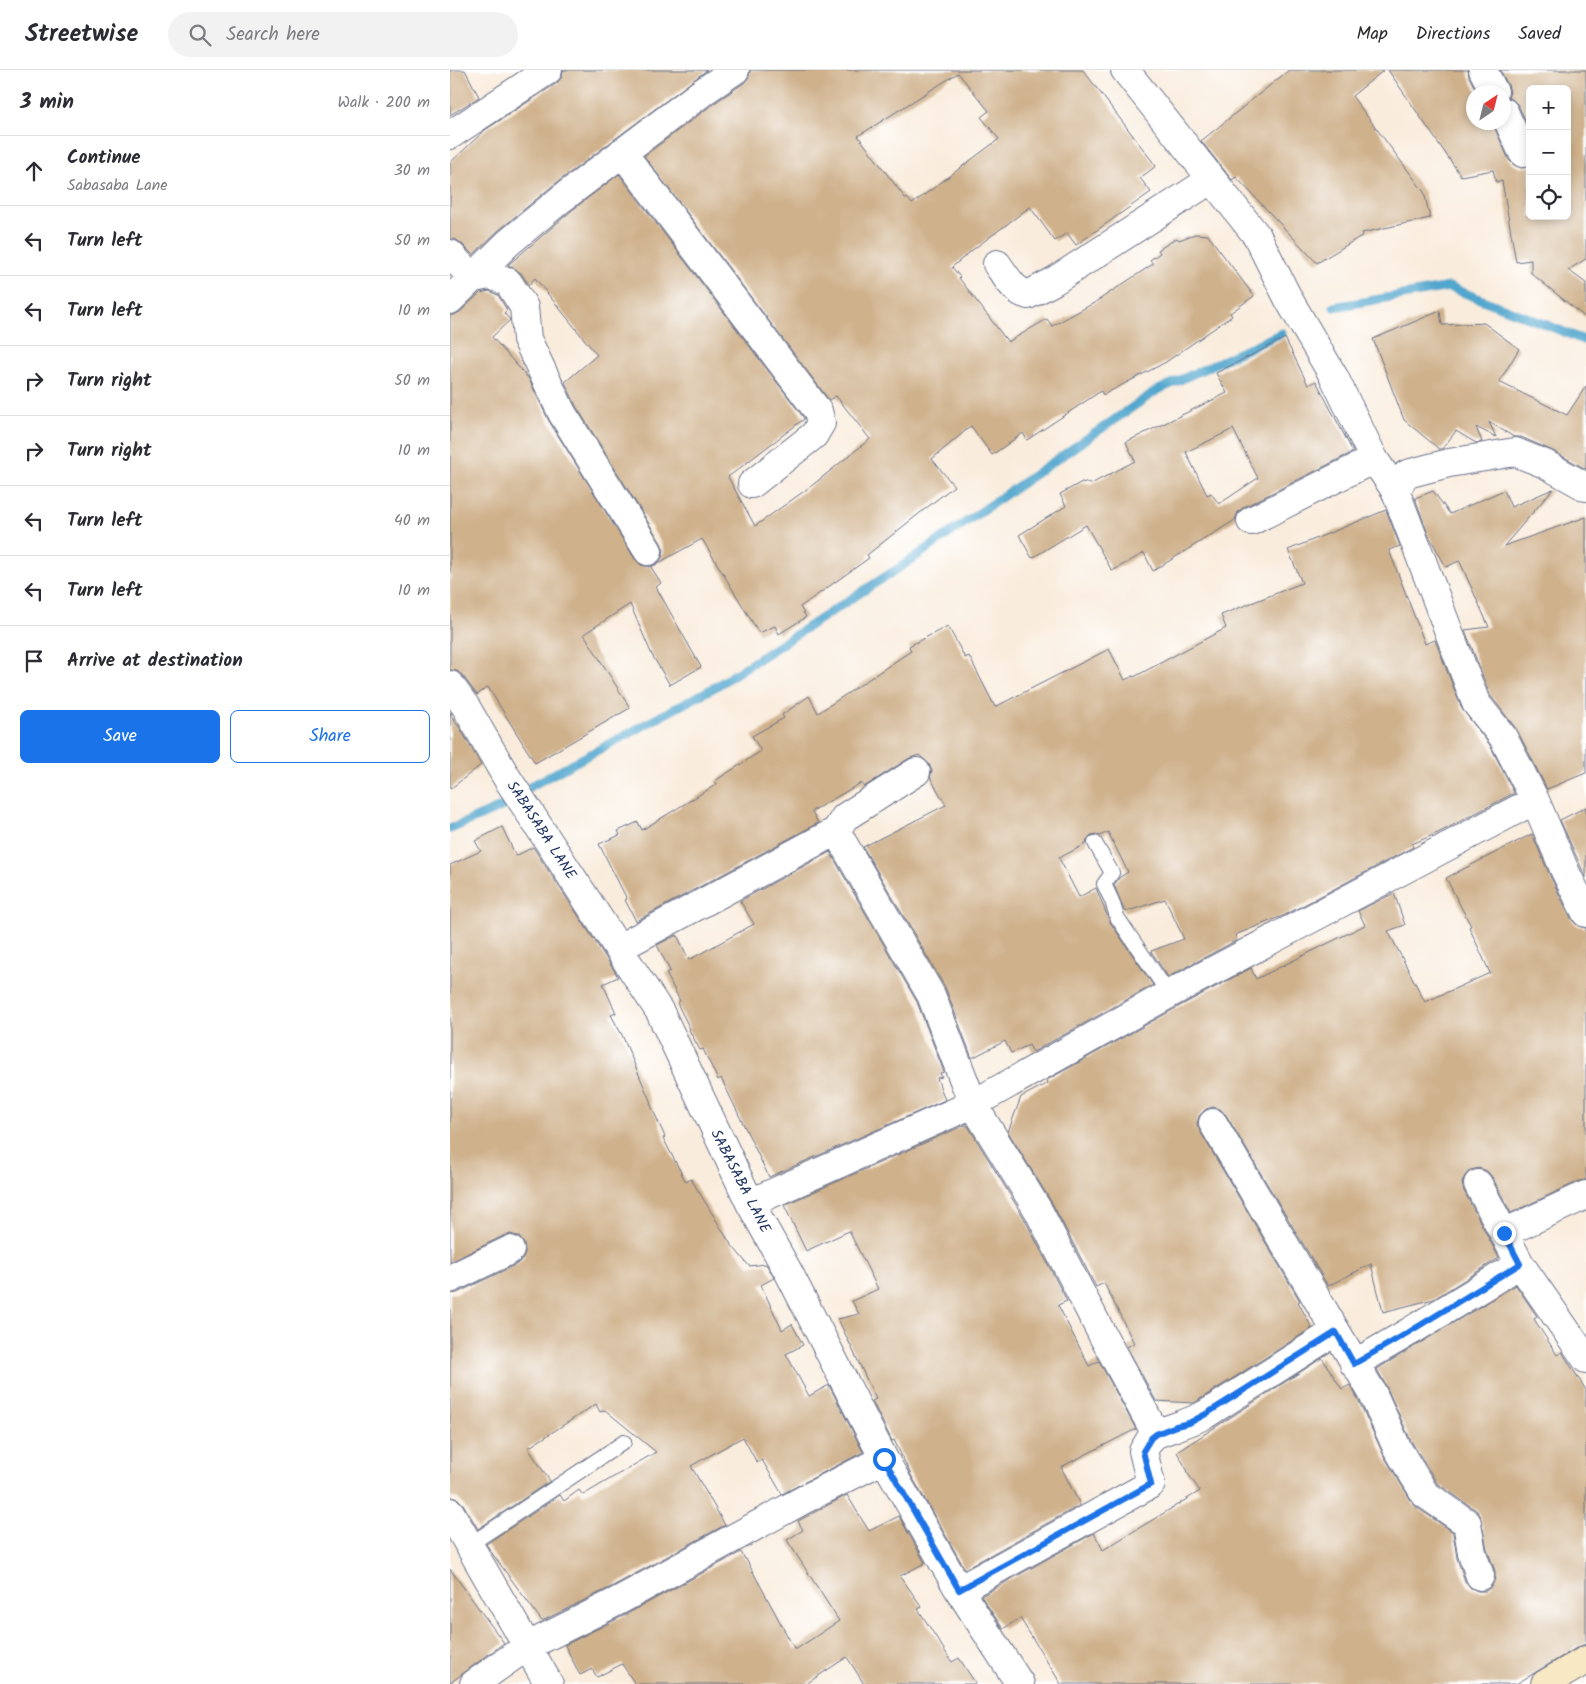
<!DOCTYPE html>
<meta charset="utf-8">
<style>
:root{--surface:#fff;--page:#f2f2f3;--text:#2b2b33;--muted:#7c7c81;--line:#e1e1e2;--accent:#1a73e8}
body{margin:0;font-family:Kalam,sans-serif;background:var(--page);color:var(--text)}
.controls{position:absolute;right:15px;top:15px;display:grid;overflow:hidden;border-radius:8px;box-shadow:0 2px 8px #0003}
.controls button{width:45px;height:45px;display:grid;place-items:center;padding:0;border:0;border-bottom:1px solid var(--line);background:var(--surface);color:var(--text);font:25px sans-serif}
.compass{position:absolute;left:1016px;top:15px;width:45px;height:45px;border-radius:50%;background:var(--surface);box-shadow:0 2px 8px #0003;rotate:35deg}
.stop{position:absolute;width:15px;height:15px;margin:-11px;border:4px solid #1a73e8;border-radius:50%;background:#fff}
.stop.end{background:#1a73e8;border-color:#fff;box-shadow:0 1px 5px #0008}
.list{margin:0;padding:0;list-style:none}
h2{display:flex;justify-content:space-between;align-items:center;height:65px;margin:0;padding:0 20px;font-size:21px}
h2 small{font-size:16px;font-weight:400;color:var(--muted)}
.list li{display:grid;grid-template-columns:32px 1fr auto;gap:15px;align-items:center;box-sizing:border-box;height:70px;padding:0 20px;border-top:1px solid var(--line)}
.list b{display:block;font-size:19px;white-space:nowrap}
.list p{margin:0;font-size:16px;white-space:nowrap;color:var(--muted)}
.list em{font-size:16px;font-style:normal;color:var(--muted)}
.actions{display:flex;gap:10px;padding:15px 20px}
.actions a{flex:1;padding:11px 0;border:1px solid var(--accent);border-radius:8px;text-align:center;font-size:18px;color:var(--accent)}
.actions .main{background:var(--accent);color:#fff}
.icon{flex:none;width:28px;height:28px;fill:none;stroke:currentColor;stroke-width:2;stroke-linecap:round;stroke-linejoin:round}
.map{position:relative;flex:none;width:1136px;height:1614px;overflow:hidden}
header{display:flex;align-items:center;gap:30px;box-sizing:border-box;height:70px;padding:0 25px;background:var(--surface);border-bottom:1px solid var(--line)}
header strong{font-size:24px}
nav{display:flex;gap:28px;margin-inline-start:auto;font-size:18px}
.search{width:350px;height:45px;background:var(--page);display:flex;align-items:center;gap:12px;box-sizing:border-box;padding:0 18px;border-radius:28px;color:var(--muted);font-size:19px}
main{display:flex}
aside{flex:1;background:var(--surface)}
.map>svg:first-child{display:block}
</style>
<header>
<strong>Streetwise</strong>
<div class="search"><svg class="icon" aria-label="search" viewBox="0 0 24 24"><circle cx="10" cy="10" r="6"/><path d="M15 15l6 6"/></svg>Search here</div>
<nav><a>Map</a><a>Directions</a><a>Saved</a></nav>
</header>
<main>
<aside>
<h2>3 min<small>Walk · 200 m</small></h2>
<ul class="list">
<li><svg class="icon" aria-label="ahead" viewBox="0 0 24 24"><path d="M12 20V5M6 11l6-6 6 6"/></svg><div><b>Continue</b><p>Sabasaba Lane</p></div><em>30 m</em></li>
<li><svg class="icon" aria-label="left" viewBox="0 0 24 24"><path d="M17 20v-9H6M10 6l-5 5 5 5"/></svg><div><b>Turn left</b></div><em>50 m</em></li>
<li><svg class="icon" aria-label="left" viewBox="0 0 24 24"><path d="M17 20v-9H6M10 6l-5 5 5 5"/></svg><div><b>Turn left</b></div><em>10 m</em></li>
<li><svg class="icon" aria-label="right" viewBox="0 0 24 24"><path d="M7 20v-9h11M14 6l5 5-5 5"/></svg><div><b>Turn right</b></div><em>50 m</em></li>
<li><svg class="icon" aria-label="right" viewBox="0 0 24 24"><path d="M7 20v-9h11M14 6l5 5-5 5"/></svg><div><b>Turn right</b></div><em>10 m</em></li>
<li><svg class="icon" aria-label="left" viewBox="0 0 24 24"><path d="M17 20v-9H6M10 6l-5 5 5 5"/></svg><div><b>Turn left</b></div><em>40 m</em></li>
<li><svg class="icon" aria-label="left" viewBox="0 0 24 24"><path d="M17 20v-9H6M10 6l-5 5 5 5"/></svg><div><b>Turn left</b></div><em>10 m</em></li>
<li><svg class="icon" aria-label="arrive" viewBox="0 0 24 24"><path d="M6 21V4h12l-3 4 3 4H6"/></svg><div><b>Arrive at destination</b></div></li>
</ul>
<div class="actions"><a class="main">Save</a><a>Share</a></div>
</aside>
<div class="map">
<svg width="1136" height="1614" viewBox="0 0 1136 1614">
<rect width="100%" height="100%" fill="#fff"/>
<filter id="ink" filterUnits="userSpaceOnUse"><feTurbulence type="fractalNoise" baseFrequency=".02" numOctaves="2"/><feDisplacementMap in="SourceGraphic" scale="10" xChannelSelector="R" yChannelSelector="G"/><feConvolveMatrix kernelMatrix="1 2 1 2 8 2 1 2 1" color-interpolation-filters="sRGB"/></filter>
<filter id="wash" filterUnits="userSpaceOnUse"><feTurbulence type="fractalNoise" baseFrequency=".0096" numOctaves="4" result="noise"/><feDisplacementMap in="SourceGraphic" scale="20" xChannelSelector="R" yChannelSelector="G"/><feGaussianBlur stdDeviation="1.12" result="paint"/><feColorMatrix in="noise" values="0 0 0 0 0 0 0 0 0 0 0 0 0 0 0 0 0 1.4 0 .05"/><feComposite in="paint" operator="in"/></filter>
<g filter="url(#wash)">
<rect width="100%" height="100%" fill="#f9ecdc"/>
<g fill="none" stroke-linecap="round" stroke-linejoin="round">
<path stroke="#51a6cd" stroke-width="9" d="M884 237 999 217 1097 255 1136 271
M0 759 51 737 83 715 265 617 455 494 706 321 832 263"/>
</g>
<g id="blocks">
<path fill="#cfb18b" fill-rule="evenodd" d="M0 0H15L29 27 0 45Z
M113 0H257L101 117 48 161 23 185 11 173 5 169H0V93L35 60 107 13 112 7Z
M300 0H633L706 96 690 108 701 122 626 175 617 163 605 171 580 137 525 178 502 197 510 207 509 208 558 272 597 249 602 256 644 233 703 194 700 190 710 183 708 180 727 168 729 170 745 164 758 165 804 226 780 243 782 246 716 292 653 325 651 321 577 370 573 363 542 385 521 356 482 389 504 416 417 485 419 488 350 537 356 547 329 564 325 556 309 563 252 469 201 497 211 513 206 517 251 597 220 615 202 585 180 534 134 564 180 638 85 693 38 617 27 625 12 605 7 601 0 600V245H4L11 241 30 223 39 221 48 225 57 240 54 243 60 250 42 267 79 309 99 351 185 489 191 495 199 497 207 494 212 488 214 480 211 473 126 336 115 312 147 285 85 208 79 215 71 203 58 195 121 141 169 104 354 348V349L278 407 305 456 360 417 420 369 386 326 379 330 194 86 263 34 294 13 299 7ZM508 3 539 41 531 47 549 69 462 134 457 128 456 129 408 66Z
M839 0H934L902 26 974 122 980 148 912 163 913 165 867 193 786 107 782 110 751 71Z
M938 0H1018L1019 7 1027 22H1024V52H1042L1059 90 1064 95 1071 98 1080 97V146H1117V19H1080V60L1068 35 1063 30 1058 27 1060 22 1058 15 1050 0H1136V189L1118 200 1136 213V248L1081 203V190L1066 192 1052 111 1046 112 1043 100 1011 106Z
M990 241 992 255 1034 253 1069 279 1049 312 1117 345 1136 316V399L1101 380 1071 367H1064L1039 352 1046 367 1026 357 1032 372 1026 373 1006 361 992 379H989L954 350 923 269Z
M835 268 858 315 866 311 903 382 794 437 788 442 785 450 703 501 694 483 662 501 636 455 582 488 569 465 616 436 610 424 632 412 641 414 685 391 676 372 777 323 766 303ZM783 359 808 408 769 434 761 423 757 425 736 382Z
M1103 419 1054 476 1136 447V703L1097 719 1067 660 1040 625 1015 560 1039 557 1010 492 1009 491 996 497 978 464 965 428 983 421 1000 444 1054 420 1061 437Z
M936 440 950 476 939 480 975 574 985 570 1012 639 1040 675 1064 723 990 762 962 774 963 777 835 845 785 865 787 870 718 907 701 881 734 869 715 829 675 842 664 815 670 807 678 802 658 762 650 766 646 764 641 765 637 769 636 774 609 788 629 827 646 818 660 852 703 915 583 982 579 975 561 983 555 971 522 988 495 917 413 777 496 735 480 707 482 701 479 694 469 685 458 689 414 717 411 713 362 741 368 753 186 851 175 830 177 829 149 774 170 765 168 761 188 752 192 760 267 714 265 711 311 681 302 666 334 648 332 645 359 626 368 643 461 581 459 576 498 556 515 588 519 586 545 637 659 579 675 610 683 606 684 607 776 558 771 545 852 513 838 480Z
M0 642 2 644 0 645 10 658 31 695 0 719Z
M1136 737V808L1110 750Z
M52 757 66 786 83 777 164 900 168 907 153 914 166 943 161 945 172 965 201 1033H200L215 1067 213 1068 236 1112 241 1109 280 1173 299 1196 316 1194 324 1208 311 1215 332 1260 342 1254 353 1275 336 1284 359 1326 379 1315 413 1382 332 1424 312 1390 307 1393 293 1367 241 1396 275 1455 161 1517 92 1551 44 1486 36 1474 110 1425 114 1431 129 1420 133 1425 206 1382 155 1340 150 1342 146 1334 78 1378 100 1411 28 1459 13 1434 8 1429 2 1427 0 1424V1224L7 1223 67 1194 73 1189 75 1182 74 1174 69 1167 61 1164 53 1166 0 1192V795L31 781 25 771Z
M1082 764 1101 808 1122 850 1128 856 1136 858V1110L1129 1111 1061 1143 1042 1107 1037 1101 1029 1098 1020 1100 1015 1106 1012 1113 1014 1121 1049 1188 984 1229 933 1242 921 1194 878 1216 776 1045 770 1039 763 1037 756 1039 749 1046 747 1054 750 1061 850 1231 848 1232 862 1258 744 1333 706 1331 677 1277 684 1273 654 1213 646 1217 602 1133 558 1062 571 1027 598 1013 597 1010 726 938 801 898 806 909 915 855 908 841 944 823 955 855 938 861 975 932 1040 903 1019 857 1021 856 996 808Z
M380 782 467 932 494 1002 490 1003 492 1007 487 1008 495 1030 319 1107 271 1008 268 1010 253 979 250 980 239 960 240 959 227 933 230 931 216 903 220 901 207 875 227 865 239 890 304 854 290 831Z
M515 1055 518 1056 574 1148 617 1231 608 1235 639 1296 649 1291 686 1359 611 1397 630 1435 515 1499 462 1407 444 1370 442 1371 422 1331 426 1329 388 1249 409 1244 402 1231 428 1219 399 1161 356 1181 334 1135Z
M1066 1215 1086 1245 1087 1247 1084 1249 1107 1285 1112 1282 1136 1320V1574L1128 1577 1066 1614H611L570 1548 553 1559 531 1526 644 1463 653 1480 750 1421 736 1401 737 1400 727 1382 872 1288 892 1319 900 1315 908 1329 934 1386 962 1432 966 1437 1003 1462 1007 1488 1015 1511 1019 1517 1028 1521H1036L1042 1516 1045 1508V1501L1037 1479 1030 1445 1026 1440 987 1413 961 1371 936 1316 927 1299Z
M397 1425 419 1461 449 1446 475 1493 450 1506 472 1537 468 1539 502 1592 509 1588 526 1614H414L397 1587 356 1614H185L172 1594 147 1607 142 1599 130 1605 115 1575 175 1545 291 1482 295 1489H296L345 1580 389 1551 337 1470 353 1460 348 1451Z
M0 1499 54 1573 0 1613Z"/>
</g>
</g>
<g filter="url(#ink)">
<use href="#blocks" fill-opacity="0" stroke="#69718a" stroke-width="1"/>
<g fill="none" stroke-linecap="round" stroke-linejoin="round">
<g stroke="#69718a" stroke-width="16">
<path id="lane" d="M645 773 662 803 654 814 662 831 667 847 719 924
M19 1475 174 1372"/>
</g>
<g stroke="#69718a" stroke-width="30">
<path id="street" d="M675 0 807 166 839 230 884 307 924 389 945 420 1026 633 1053 667 1085 730 1115 801 1136 843
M1033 0 1044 22
M1054 42 1073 83
M0 65 98 0
M172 82 368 341 371 353 364 365 302 414
M0 184 23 208 41 205 58 212 74 237 77 269 112 343 198 481
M547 194C556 206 563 221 578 225L604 211 762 109
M0 230 58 173 111 129 254 21 285 0
M945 420 957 404 999 393 1065 382 1095 394 1136 417
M801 451 924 389
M0 615 16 637 57 708 210 942 300 1133 340 1205 434 1389 509 1520 570 1614
M466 702 395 747 386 761 481 925 523 1034 588 1140 653 1266 706 1364C723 1357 740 1353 756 1344L886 1261
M169 878 386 761
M763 1053 922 1322 947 1378 975 1424 1017 1453 1022 1483 1030 1506
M1028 1114 1070 1194 1136 1289
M300 1133 523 1034 719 924 1085 730
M1054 1163 1136 1125
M0 1209 60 1180
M904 1294 959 1262 1070 1194
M0 1442 99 1614
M509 1520 701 1414 693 1381 701 1368 706 1364
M24 1614 76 1577 168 1531 355 1429 434 1389"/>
</g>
<g stroke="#69718a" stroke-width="30">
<path id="secondary" d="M1095 1614 1136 1590"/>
</g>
<use href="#lane" stroke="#fff" stroke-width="14"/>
<use href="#street" stroke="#fff" stroke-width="28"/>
<use href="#secondary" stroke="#f8e8c3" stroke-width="28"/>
</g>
</g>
<g fill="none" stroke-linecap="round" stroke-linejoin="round" filter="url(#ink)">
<path stroke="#1a73e8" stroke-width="6" d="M434 1389 509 1520 701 1414 693 1381 701 1368 706 1364 726 1356 739 1353 756 1344 886 1262 904 1294 959 1262 1070 1194 1054 1163"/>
</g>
<g text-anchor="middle" stroke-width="4" stroke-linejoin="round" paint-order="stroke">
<g font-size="15" fill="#1b2f5e" stroke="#fff">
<text transform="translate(92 760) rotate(57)" y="5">SABASABA LANE</text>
<text transform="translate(291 1111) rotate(63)" y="5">SABASABA LANE</text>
</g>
</g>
</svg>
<div class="controls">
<button>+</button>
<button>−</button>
<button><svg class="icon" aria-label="locate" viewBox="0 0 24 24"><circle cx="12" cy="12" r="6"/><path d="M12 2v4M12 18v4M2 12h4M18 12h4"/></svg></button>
</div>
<svg class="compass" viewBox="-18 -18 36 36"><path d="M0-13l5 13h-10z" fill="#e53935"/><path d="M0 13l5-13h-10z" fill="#7c7c81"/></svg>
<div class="stop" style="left:434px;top:1389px"></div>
<div class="stop end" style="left:1054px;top:1163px"></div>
</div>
</main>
